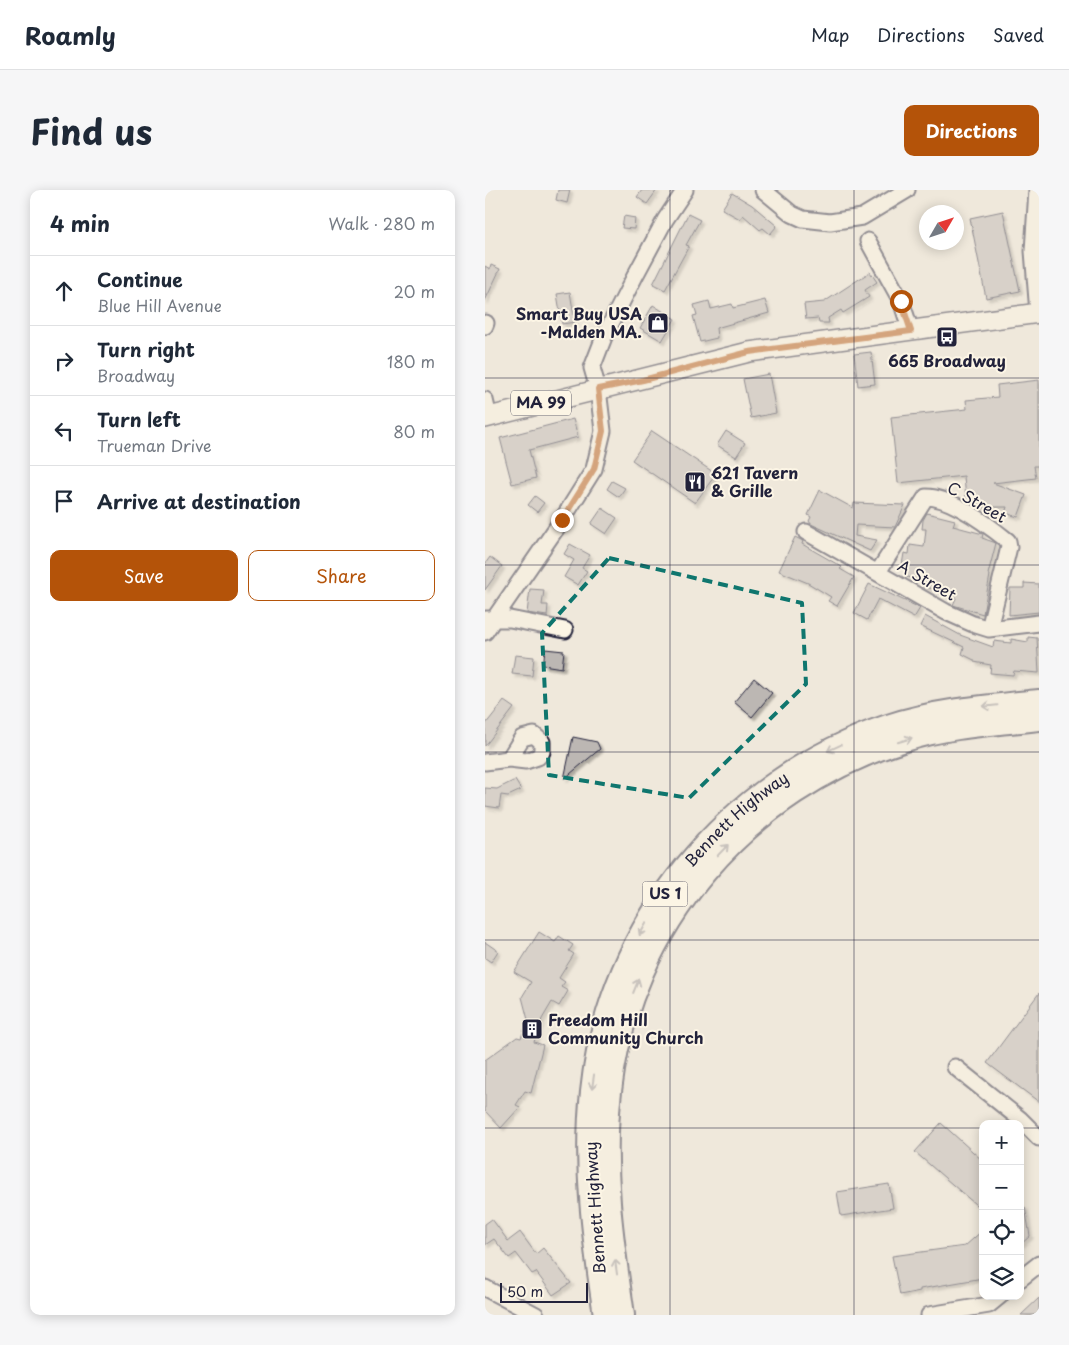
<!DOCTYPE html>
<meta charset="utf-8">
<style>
:root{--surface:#fff;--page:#f6f6f7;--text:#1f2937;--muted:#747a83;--line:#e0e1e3;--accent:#b45309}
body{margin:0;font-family:"Playpen Sans",sans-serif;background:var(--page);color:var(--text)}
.controls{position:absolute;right:15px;bottom:15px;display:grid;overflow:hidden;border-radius:10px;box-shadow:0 2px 12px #0003}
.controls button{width:45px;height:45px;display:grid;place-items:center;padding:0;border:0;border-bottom:1px solid var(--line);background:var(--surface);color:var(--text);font:25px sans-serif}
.compass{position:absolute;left:434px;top:15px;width:45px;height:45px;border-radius:50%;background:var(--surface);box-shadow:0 2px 12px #0003;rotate:51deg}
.scale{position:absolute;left:15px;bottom:12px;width:88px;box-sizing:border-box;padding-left:5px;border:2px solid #22223b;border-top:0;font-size:14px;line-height:18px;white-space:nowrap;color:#22223b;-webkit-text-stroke:4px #fcf5e5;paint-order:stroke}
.stop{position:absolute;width:15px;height:15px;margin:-11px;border:4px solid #b45309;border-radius:50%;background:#fff}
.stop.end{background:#b45309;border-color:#fff;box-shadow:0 1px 5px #0008}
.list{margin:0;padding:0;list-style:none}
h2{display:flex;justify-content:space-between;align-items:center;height:65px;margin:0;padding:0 20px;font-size:21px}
h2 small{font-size:16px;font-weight:400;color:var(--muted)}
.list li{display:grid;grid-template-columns:32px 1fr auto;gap:15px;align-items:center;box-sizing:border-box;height:70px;padding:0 20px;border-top:1px solid var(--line)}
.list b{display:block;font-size:19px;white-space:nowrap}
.list p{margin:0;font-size:16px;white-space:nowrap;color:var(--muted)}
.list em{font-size:16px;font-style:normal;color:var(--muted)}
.actions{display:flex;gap:10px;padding:15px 20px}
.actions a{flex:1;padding:11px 0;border:1px solid var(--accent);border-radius:10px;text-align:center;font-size:18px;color:var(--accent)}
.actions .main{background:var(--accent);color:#fff}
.icon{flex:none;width:28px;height:28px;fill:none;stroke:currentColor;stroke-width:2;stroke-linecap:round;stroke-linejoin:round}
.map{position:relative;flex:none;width:554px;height:1125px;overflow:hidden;border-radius:10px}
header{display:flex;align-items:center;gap:30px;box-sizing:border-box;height:70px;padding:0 25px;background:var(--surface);border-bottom:1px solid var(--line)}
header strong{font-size:24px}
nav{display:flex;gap:28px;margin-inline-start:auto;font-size:18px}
.intro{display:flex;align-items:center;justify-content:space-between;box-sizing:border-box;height:120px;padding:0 30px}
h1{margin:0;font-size:35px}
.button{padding:12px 22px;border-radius:10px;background:var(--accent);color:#fff;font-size:18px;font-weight:700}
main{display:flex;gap:30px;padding:0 30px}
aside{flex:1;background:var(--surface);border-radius:10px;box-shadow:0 2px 12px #0003}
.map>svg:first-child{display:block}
</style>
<header>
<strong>Roamly</strong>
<nav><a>Map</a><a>Directions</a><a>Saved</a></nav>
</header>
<div class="intro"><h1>Find us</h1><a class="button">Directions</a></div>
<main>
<aside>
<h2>4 min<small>Walk · 280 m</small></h2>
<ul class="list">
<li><svg class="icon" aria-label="ahead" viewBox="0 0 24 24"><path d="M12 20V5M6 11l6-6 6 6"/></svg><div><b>Continue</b><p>Blue Hill Avenue</p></div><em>20 m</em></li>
<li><svg class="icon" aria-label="right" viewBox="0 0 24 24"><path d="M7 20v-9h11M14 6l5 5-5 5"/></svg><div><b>Turn right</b><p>Broadway</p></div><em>180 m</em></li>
<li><svg class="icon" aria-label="left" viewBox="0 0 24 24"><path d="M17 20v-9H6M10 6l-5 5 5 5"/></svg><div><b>Turn left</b><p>Trueman Drive</p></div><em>80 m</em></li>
<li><svg class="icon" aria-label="arrive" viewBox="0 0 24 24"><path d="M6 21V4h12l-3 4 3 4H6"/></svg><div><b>Arrive at destination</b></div></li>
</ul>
<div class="actions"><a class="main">Save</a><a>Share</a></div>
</aside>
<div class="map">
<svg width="554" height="1125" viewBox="0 0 554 1125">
<defs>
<filter id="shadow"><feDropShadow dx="3" dy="3" stdDeviation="1" flood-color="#0004"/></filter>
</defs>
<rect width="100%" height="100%" fill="#efe8db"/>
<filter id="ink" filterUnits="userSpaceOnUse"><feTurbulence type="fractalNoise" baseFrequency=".02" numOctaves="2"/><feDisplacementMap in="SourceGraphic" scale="10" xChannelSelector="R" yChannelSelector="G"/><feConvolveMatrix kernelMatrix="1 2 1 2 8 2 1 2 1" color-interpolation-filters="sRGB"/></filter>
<g filter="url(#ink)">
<path fill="#bcb7b3" stroke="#22223b" filter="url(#shadow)" d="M73 0H85L82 13 71 10Z
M157 0H172L162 14 152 7Z
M247 3 267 15 292 36 285 44 278 38 275 40 258 25 255 29 237 19Z
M518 21 535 101 501 108 485 28Z
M203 24 215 30 201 55 204 56 180 100 168 94Z
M139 26 150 28 149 39 137 38Z
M6 75 15 79 0 111V76L5 79Z
M385 82 392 92 380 100 384 107 358 123 356 120 343 128 344 133H334L333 128 321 129 319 114 339 112Z
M85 102 90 132 77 134 72 104Z
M280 110 284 123 231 138 232 148 215 152 208 126 212 125 209 115 224 111 226 119 247 114 248 118Z
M168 115 190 129 177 151 155 138Z
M386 162 390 194 373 196 369 164Z
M284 184 291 223 266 228 258 189Z
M554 190V276H549L551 288 508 293 541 305 533 327 520 323 522 317H493L481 310 479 286 413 293 406 227 482 219 481 210 513 207 512 195Z
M88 229 93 247 44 260 51 288 27 294 15 248Z
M167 241 231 284 210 313 147 270Z
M241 241 260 253 251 267 232 255Z
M127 291 140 298 134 307 122 299Z
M335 300 368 318 369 313 420 315 410 337 371 335 370 346 392 350 385 361 326 334 324 331 326 327 323 325Z
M50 306 59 313 52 322 43 315Z
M117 318 132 328 121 344 106 334Z
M442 323 470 330 468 336 498 344 497 348 511 353 503 384 505 385 498 424 468 415 471 408 455 404 456 400 438 397 439 389 421 387 423 376 417 375 419 363 424 364 425 355 439 357 441 339H437L438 330Z
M310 347 318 351 317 354 357 377 355 379 369 387 352 416 343 411 346 407 323 393 294 381Z
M85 354 105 365 97 378 102 381 93 395 79 387 89 370 79 364Z
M5 367 17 376 0 400V374Z
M539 393 554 394V422L524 425 525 398H539Z
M384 394 435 418 429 428 393 409 382 430 369 423Z
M45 399 59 400 57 415H63L62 426 42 423Z
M440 426 475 445 508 457 509 451 526 453V449L543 452V447L552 448 554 483 529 481 528 485 505 483 506 475 489 472V470L477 464 479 457 435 436Z
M60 459 79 461 77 478 58 475Z
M30 465 49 467 47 486 27 484Z
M269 488 287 503 267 527 249 512Z
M19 511 29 518 0 556V535Z
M88 547 112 552 115 559 79 589Z
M30 590 36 600 23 606 16 605 14 618 0 616V598L12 599Z
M54 742 70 752 74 746 88 755 84 761 89 764 74 788 80 792 76 797 83 801 74 816 67 812 57 829 49 852 58 855 46 903 40 901 31 915 35 917 16 938 0 921V870L32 847 36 848 43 830 37 807 46 792 29 782Z
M0 752 13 761 6 772 0 768Z
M554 803V912L502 873Z
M456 933 498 971V1021L430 962Z
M404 994 408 1018 356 1026 352 1002Z
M535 1017H540L545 1046 535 1055Z
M7 1029 23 1051 35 1042 51 1064 58 1058 86 1093 68 1105 51 1082 47 1084 31 1063 24 1068 9 1049 0 1055V1034Z
M498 1040V1088L435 1099V1101L415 1105 407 1066 480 1056Z
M554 1108V1125H536Z"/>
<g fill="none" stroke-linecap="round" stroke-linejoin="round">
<g stroke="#22223b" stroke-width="19">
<path id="minor" d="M278 0 307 24 318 29 345 32 377 27 422 0
M552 0 548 61 553 123
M383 51 416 111 426 141
M0 136 1 133
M0 210 4 227
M321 342 461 422 488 434 504 439 554 433
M393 382 441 307C467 307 503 335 523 351L524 357 504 439
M1 429H25L80 440
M0 442 77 330 109 279 118 241 113 199 107 178 119 147 150 86 180 30 200 0
M0 572 24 569 41 571 53 567 57 562V552L49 545 37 548 24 569
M470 877 535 929 554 948
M535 1089 554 1074
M0 1098 51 1125
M444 1125 504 1115 515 1106"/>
</g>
<g stroke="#22223b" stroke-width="22">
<path id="major" d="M0 228 264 162 554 123"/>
</g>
<g stroke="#22223b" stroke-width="26">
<g id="highway">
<path id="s1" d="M120 1125C109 1051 99 976 107 902 124 734 243 590 403 536 452 520 503 516 554 511"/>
<path d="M138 1125C127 1051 116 976 125 901 144 735 262 599 420 550 463 536 509 534 554 529"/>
</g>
</g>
<use href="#minor" stroke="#fcf5e5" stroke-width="15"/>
<use href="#major" stroke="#fcf5e5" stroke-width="19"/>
<use href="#highway" stroke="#fcf5e5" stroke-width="22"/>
</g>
<defs><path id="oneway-shaft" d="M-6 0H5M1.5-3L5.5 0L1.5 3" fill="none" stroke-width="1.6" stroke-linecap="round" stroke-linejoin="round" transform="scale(1.25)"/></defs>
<g stroke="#9a9698">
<use href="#oneway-shaft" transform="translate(505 516) rotate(174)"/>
<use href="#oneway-shaft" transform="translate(420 550) rotate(-17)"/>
<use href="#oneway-shaft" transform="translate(349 558) rotate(155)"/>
<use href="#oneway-shaft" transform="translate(238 660) rotate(-46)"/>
<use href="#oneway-shaft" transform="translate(158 739) rotate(119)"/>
<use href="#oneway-shaft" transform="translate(151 796) rotate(-68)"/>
<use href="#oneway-shaft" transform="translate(108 892) rotate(98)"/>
<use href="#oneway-shaft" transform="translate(131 1077) rotate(-98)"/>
</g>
</g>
<g fill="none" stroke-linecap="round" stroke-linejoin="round" filter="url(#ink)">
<path stroke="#b45309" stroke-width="6" d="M77 330 109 279 118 241 113 199 158 190 264 162 426 141 416 111"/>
</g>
<path d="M0 0H554V1125H0ZM124 368 317 413 321 494 204 608 64 585 57 443Z" fill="#efe8db" fill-opacity=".55" fill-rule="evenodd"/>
<path fill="none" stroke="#0f766e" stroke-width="4" stroke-dasharray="10 6" stroke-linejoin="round" d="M124 368 317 413 321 494 204 608 64 585 57 443Z"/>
<path fill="none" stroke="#22223b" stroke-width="1" stroke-opacity="0.55" d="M185 0V1125M369 0V1125M0 188H554M0 375H554M0 562H554M0 750H554M0 938H498M535 938H554"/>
<defs>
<g id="shop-square" transform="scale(1.125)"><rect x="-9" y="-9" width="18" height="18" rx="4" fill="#22223b" stroke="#fcf5e5"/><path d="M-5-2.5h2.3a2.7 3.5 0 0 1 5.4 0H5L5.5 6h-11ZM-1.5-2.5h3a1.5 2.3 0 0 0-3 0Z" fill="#fff"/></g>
<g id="bus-square" transform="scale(1.125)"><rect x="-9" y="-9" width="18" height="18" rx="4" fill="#22223b" stroke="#fcf5e5"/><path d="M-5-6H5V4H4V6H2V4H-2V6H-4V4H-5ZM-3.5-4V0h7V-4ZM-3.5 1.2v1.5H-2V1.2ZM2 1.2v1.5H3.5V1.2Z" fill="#fff"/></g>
<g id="restaurant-square" transform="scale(1.125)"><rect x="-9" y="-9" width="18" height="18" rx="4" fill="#22223b" stroke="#fcf5e5"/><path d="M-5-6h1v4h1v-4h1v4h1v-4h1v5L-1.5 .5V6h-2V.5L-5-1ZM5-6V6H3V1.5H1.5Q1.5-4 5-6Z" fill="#fff"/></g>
<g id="building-square" transform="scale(1.125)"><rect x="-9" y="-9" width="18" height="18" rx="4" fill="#22223b" stroke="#fcf5e5"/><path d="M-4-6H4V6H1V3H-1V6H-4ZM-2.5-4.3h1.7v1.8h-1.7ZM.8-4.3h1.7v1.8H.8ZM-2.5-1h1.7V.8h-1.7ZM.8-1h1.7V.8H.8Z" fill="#fff"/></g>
</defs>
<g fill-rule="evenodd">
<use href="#shop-square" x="173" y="133"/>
<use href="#bus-square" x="462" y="147"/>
<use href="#restaurant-square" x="210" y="292"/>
<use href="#building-square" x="47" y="839"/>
</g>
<g text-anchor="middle" stroke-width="4" stroke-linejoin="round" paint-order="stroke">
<g fill="#fcf5e5" stroke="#63616e" stroke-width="1">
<rect x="26" y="200.5" width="60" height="25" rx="4"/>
<rect x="157.5" y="691.5" width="45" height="25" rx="4"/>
</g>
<g font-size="15" font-weight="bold" fill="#22223b">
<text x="56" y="218">MA 99</text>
<text x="180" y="709">US 1</text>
</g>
<g font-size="16" font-weight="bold" fill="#22223b" stroke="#fcf5e5" text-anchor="start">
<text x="157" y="130" text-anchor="end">Smart Buy USA<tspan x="157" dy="18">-Malden MA.</tspan></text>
<text x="462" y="177" text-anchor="middle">665 Broadway</text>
<text x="226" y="289">621 Tavern<tspan x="226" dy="18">&amp; Grille</tspan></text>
<text x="63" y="836">Freedom Hill<tspan x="63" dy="18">Community Church</tspan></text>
</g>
<g font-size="16" fill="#22223b" stroke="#fcf5e5">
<text transform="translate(492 312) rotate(30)" y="6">C Street</text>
<text transform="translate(442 390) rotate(30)" y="6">A Street</text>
<text dy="6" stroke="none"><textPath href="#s1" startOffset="541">Bennett Highway</textPath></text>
<text transform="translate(110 1018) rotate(-94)" y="6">Bennett Highway</text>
</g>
</g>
</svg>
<div class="controls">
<button>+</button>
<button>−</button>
<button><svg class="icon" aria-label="locate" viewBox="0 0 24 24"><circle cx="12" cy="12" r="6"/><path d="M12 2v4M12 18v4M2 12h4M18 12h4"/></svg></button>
<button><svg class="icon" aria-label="layers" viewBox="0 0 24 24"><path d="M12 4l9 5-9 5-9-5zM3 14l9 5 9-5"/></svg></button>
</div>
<svg class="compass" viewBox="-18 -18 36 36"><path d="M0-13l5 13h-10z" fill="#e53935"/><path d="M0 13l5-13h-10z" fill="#747a83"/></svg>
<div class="scale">50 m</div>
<div class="stop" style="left:416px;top:111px"></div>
<div class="stop end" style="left:77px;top:330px"></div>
</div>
</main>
